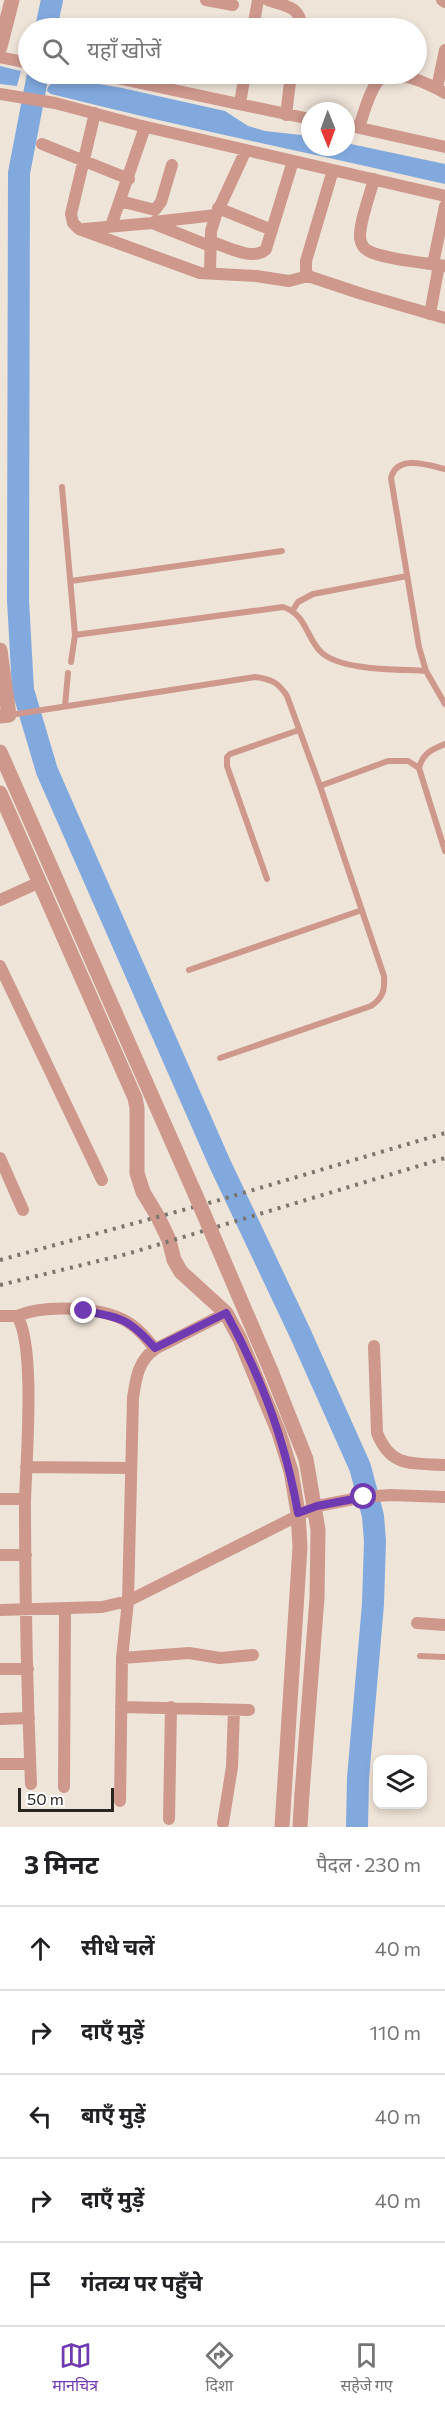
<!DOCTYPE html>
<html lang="hi">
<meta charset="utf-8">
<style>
:root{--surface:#fff;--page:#f2f2f2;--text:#202124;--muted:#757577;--line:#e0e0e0;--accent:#703bb2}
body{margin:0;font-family:Commissioner,"Noto Sans Devanagari",sans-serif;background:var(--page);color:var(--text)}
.controls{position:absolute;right:18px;bottom:18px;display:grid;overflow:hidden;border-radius:12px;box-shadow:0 3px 9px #0003}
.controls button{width:54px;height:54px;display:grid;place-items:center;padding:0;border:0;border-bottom:2px solid var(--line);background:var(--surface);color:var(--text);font:30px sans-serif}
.compass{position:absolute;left:301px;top:102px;width:54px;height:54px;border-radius:50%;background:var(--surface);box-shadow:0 3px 9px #0003;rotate:179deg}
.scale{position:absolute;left:18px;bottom:15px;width:96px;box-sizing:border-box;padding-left:6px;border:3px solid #292621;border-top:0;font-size:16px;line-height:21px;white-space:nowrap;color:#292621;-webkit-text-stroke:4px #fff;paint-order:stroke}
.stop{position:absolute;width:18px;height:18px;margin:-14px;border:4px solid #703bb2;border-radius:50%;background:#fff}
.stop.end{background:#703bb2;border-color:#fff;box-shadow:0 2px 6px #0008}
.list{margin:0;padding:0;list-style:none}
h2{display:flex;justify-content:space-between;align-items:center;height:78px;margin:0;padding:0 24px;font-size:26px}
h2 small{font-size:20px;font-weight:400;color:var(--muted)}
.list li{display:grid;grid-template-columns:39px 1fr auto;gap:18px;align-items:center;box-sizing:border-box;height:84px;padding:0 24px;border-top:2px solid var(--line)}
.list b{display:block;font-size:22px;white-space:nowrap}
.list em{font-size:20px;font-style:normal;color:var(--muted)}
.icon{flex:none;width:33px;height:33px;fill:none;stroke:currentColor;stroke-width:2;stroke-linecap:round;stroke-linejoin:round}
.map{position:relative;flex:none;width:445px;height:1827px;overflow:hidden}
.search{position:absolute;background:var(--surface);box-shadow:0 3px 9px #0003;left:18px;right:18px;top:18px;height:66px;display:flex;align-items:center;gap:15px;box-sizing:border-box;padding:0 21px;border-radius:33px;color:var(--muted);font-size:22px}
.sheet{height:498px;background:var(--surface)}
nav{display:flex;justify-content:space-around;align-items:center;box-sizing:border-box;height:84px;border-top:2px solid var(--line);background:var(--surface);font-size:16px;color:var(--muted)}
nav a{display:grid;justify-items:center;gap:3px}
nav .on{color:var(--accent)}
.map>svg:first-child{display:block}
</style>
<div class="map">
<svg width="445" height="1827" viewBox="0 0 445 1827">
<rect width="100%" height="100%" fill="#efe4d8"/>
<path fill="#82a9de" d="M0 66 21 71 17 86 0 84Z
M70 79 122 88 225 111 248 126 265 131 310 136V147H346V143L445 164V184C314 154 181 127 51 94L47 91C49 80 61 80 70 79Z"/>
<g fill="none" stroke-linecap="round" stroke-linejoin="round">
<path stroke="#82a9de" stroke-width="22" d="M46 28 52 0
M38 74 19 173 18 600 23 690 47 771 220 1164 300 1333 360 1467 373 1516 375 1541 373 1604 358 1778 357 1827"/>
<path stroke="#ce988d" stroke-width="6" d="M445 469C428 465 397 454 391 478L419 647 426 671 445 704
M62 487 75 635 71 662
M71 581 282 551
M293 610 298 602 313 594 407 576
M75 635 283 607C306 614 306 637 321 652 340 671 400 669 426 671
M65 706 68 673
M10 715 255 677C271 679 278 682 287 696L320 786 384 976C385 990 383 998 371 1006L220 1058
M445 744C431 750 423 753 419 768L445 851
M320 786 388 761H408L419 768
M267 879 227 766V757L230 754 299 730
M189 970 362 910
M420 1656 445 1657"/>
<path stroke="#ce988d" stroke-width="12" d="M206 0 233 5
M268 0C285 6 303 7 300 28
M442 0 445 2
M253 28 258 0
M0 57 28 63
M81 74 112 77 310 119
M437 88 445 50
M0 94 55 103 138 125 445 196
M240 103 245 74
M95 113 71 214 73 223 79 229 200 273 256 276 289 281 308 276
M286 115 291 74
M346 125 445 147
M359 127C364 113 369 91 379 80 393 66 431 85 445 93
M42 144 129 179
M333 170 306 261V270L308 276 362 294 445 318
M374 179C370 195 359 223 360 238 361 243 363 248 367 250 380 259 427 263 445 266
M120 201 155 210 161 202 172 165
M218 208 272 230
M154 222 216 215
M111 226 145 127
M84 229 152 223 210 246
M210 241C224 246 255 262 266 249L293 161
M433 264 445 206
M210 273 211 231 216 215 246 150
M430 314 439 265
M0 900 40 882
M0 966 102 1180
M0 1158 23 1210
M0 1316H17C36 1345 26 1462 25 1502 25 1596 27 1690 31 1784
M17 1316C45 1304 107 1306 132 1325 141 1331 148 1340 155 1349
M374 1346 377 1433C391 1468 412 1463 445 1465
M26 1467 131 1468
M0 1499H25
M0 1555H26
M0 1610 102 1607 128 1601 317 1506 364 1497 390 1495 445 1497
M417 1623 445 1625
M122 1658 189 1653 220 1658 253 1655
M0 1669H28
M121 1707 249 1710
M0 1719 29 1718
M0 1764H30
M64 1787 65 1609
M120 1801 122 1658 128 1601 133 1398C136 1378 138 1361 155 1349L226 1313
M169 1819 171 1707
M223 1823 232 1767 234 1710"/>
<path stroke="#ce988d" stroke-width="15" d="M0 47 12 0
M0 650 9 715 0 716
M0 752 196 1196
M0 793 135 1098 137 1108V1173L143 1192 158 1217 169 1240 174 1260 181 1272 226 1313 240 1339 279 1433 291 1471 298 1513 300 1547 282 1827
M217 1245 271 1371
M300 1827 302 1793"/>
<path stroke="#7b756d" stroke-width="4" stroke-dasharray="3 6" stroke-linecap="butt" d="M0 1260 216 1201 445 1133
M0 1285 127 1254 445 1158"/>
<path stroke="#ce988d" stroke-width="15" d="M196 1196 217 1245
M271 1371 306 1459 318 1530 317 1598 302 1793"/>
</g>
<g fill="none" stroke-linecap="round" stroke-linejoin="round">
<path stroke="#703bb2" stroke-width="8" d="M84 1311C122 1317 130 1320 155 1348L226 1313C260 1374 286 1444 298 1513L317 1506 364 1497"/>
</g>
</svg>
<div class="controls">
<button><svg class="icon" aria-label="layers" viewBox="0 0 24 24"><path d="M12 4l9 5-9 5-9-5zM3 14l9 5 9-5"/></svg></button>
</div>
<svg class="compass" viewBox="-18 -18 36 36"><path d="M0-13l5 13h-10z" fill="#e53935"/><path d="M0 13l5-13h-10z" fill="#757577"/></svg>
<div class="scale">50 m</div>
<div class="stop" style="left:364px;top:1497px"></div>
<div class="stop end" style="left:84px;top:1311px"></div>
<div class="search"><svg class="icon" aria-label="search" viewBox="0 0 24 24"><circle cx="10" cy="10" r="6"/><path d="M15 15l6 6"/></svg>यहाँ खोजें</div>
</div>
<section class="sheet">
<h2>3 मिनट<small>पैदल · 230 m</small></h2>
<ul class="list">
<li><svg class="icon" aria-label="ahead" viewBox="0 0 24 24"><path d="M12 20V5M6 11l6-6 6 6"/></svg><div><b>सीधे चलें</b></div><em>40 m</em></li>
<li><svg class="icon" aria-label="right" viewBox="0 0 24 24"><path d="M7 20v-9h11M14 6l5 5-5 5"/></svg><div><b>दाएँ मुड़ें</b></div><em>110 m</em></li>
<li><svg class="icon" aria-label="left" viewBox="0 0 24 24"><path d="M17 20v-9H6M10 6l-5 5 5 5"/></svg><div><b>बाएँ मुड़ें</b></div><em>40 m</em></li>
<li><svg class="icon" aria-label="right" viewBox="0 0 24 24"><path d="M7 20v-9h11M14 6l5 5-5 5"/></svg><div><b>दाएँ मुड़ें</b></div><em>40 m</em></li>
<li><svg class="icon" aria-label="arrive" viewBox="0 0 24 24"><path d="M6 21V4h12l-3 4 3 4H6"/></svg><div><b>गंतव्य पर पहुँचे</b></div></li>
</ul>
</section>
<nav>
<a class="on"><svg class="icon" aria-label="map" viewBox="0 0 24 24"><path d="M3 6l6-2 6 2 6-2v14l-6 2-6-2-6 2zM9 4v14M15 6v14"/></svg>मानचित्र</a>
<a><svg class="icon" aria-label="directions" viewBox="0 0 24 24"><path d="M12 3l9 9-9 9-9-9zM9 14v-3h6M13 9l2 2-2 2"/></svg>दिशा</a>
<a><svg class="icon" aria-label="saved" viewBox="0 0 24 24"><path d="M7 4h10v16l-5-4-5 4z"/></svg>सहेजे गए</a>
</nav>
